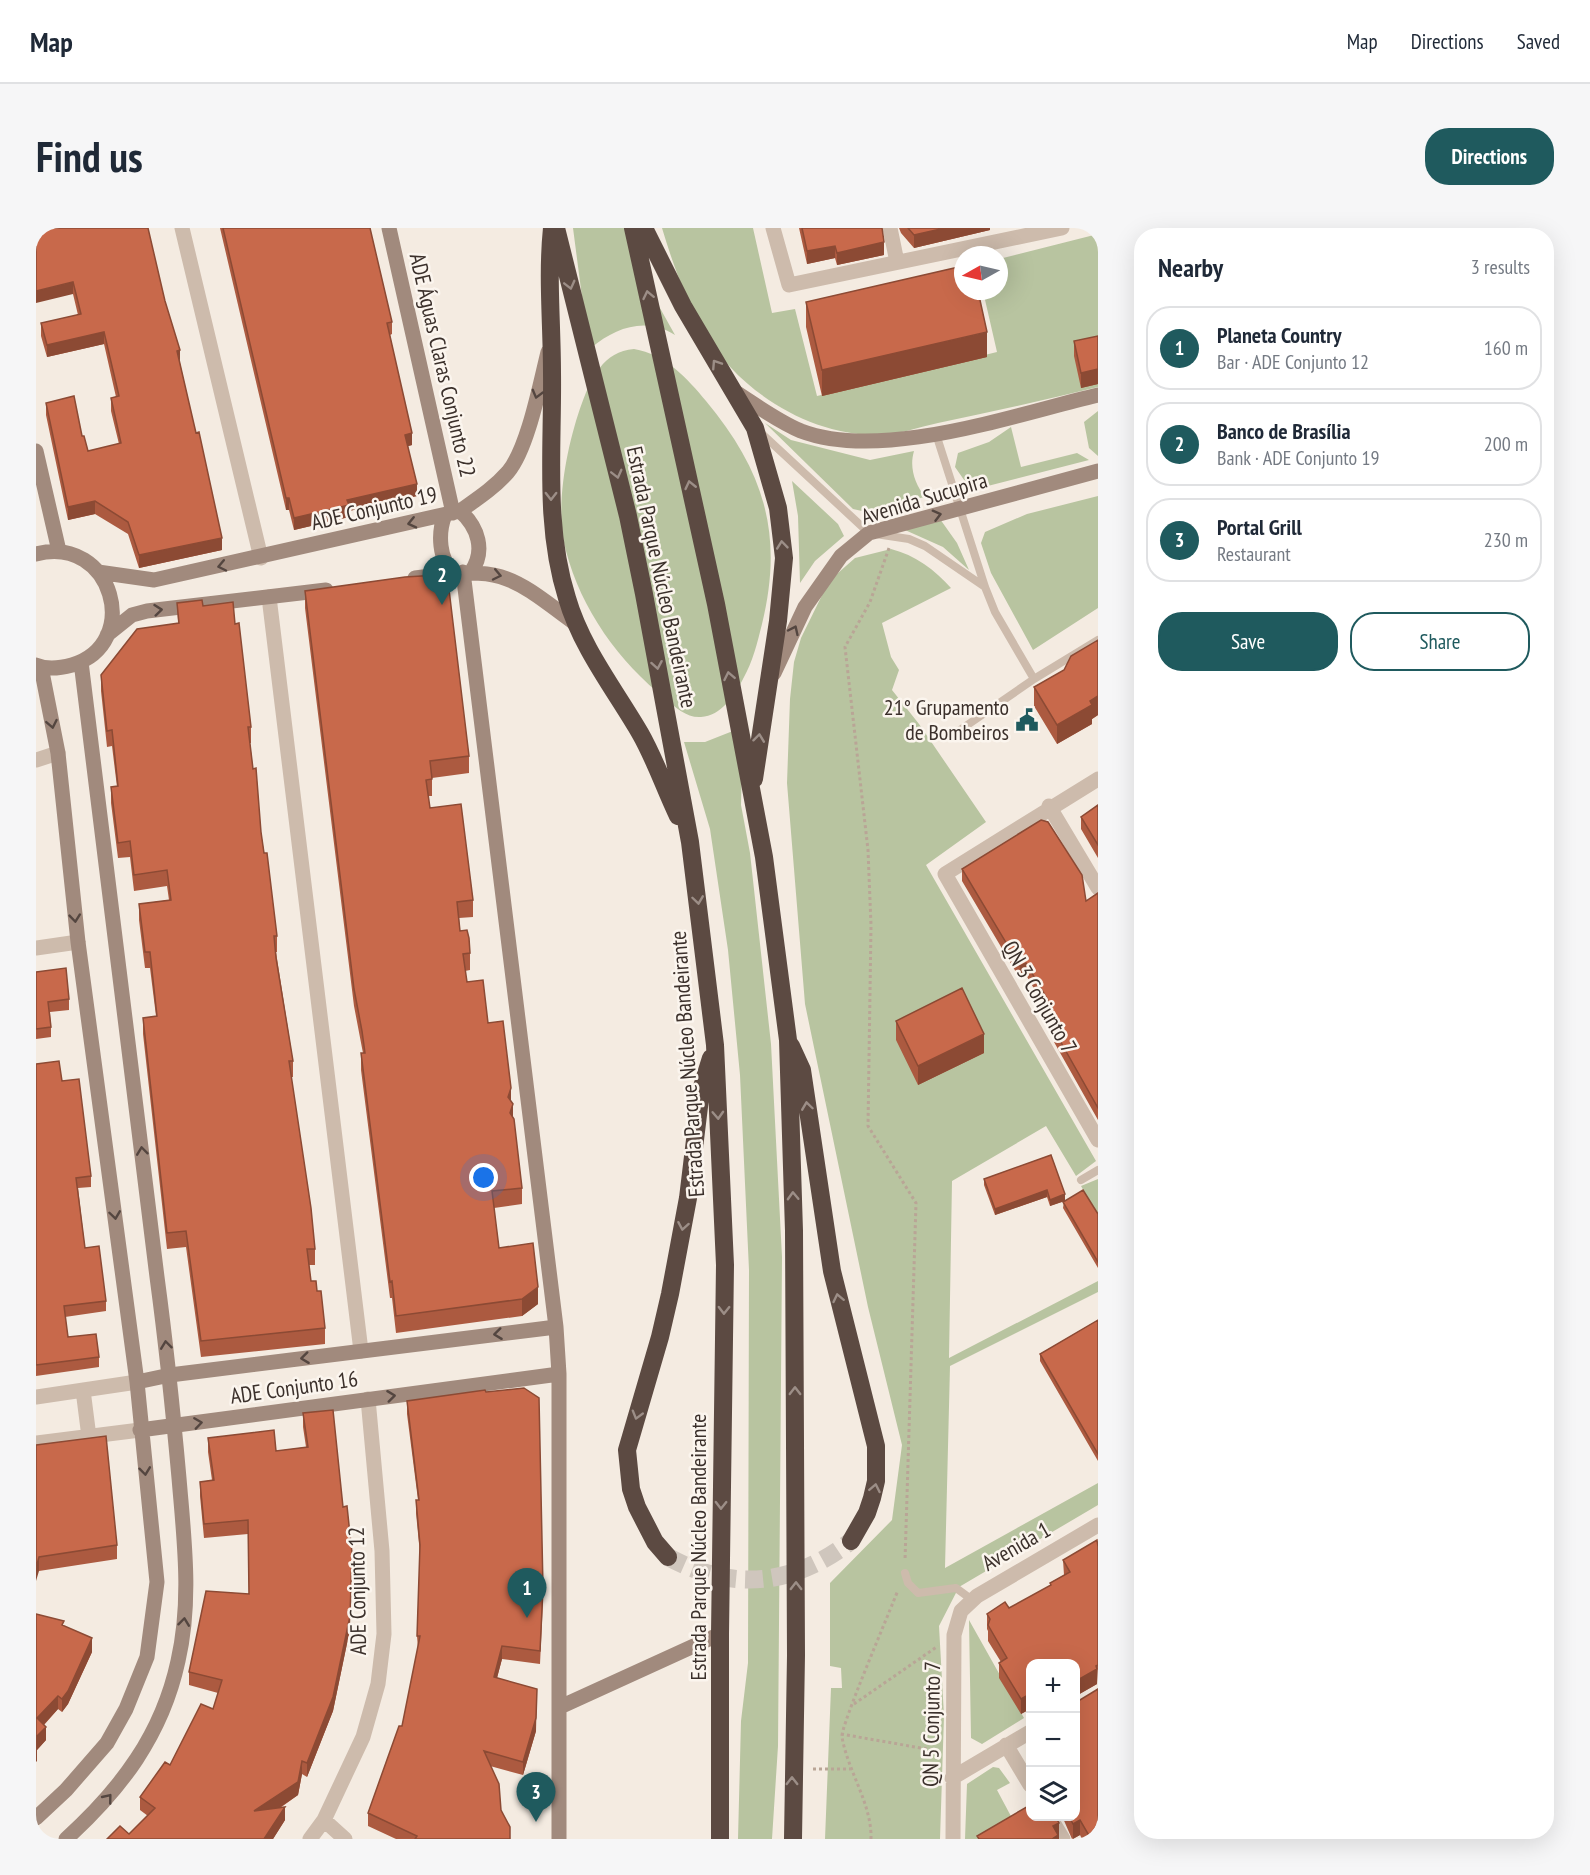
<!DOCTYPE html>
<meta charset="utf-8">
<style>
:root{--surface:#fff;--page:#f6f6f7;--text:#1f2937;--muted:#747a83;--line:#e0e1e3;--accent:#1f5a5e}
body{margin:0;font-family:"PT Sans Narrow",sans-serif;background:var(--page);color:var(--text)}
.controls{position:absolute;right:18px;bottom:18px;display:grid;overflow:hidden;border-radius:12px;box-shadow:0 6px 24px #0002}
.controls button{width:54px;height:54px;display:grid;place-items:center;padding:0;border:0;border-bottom:2px solid var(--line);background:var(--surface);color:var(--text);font:30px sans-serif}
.compass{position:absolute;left:918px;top:18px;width:54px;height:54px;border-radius:50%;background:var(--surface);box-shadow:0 6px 24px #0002;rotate:262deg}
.you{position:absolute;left:448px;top:950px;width:21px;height:21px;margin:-15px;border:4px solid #fff;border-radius:50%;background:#1a73e8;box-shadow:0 0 0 9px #1a73e833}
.badge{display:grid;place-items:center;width:39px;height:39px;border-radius:50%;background:var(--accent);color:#fff;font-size:20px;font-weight:700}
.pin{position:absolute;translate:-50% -50px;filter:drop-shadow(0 2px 3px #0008)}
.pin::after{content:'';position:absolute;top:32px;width:21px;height:18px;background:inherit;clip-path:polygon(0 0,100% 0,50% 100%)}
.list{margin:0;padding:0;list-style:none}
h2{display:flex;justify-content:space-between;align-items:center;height:78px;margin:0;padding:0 24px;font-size:26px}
h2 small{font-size:20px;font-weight:400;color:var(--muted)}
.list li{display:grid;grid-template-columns:39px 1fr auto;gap:18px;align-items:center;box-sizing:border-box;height:84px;margin:0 12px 12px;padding:0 12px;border:2px solid var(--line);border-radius:24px}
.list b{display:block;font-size:22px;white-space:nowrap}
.list p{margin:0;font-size:20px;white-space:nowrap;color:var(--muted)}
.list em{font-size:20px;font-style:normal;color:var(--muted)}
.actions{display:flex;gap:12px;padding:18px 24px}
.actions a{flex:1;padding:14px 0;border:2px solid var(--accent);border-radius:24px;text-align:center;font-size:21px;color:var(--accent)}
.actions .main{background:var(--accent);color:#fff}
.icon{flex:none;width:33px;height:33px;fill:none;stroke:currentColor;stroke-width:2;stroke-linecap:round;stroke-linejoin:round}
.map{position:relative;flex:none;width:1062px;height:1611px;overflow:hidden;border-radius:24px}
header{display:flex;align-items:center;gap:36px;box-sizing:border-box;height:84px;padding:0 30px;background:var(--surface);border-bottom:2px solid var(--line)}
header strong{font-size:28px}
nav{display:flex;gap:33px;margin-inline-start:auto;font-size:21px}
.intro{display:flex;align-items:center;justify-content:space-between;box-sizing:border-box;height:144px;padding:0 36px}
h1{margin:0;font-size:42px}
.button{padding:15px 27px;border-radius:24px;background:var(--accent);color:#fff;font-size:21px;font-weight:700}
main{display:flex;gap:36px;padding:0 36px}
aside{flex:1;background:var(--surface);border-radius:24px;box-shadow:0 6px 24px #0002}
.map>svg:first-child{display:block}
</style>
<header>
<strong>Map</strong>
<nav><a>Map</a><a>Directions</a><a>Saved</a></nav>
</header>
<div class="intro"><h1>Find us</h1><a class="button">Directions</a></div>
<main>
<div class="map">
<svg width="1062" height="1611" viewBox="0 0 1062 1611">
<rect width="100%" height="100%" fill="#f4ebe1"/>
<path fill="#b8c4a0" d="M537 0H593L615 64 639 107C610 88 579 100 556 119L546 69Z
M626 0H717L736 85 759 81 781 168 961 124 947 63H963V31L1062 6V159C1009 172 955 184 902 195 883 199 862 207 843 207 775 208 703 164 669 105 650 72 637 37 626 0Z
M598 121C629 126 651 150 670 173 728 243 748 306 726 396 721 416 717 433 707 451 699 467 685 488 665 489 651 490 640 480 630 471 583 434 545 381 530 323 518 281 531 216 546 175 556 149 567 124 598 121Z
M1062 183V228L1053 220 1048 194Z
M729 195 755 212 834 232 878 223C873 240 879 256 889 269L826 283 817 281Z
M975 199 985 239 1041 225 1053 232 940 261 933 259 919 239 922 225 953 214Z
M756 253 802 296 808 308 779 333 764 355 762 288Z
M1062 268V380L997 422 955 345 945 315 949 304 991 286Z
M904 291 921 315 933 342 907 319 869 302Z
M855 321C879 327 899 342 915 360L846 395 855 429 863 442 856 462 883 496 950 594 890 637 1060 933 1040 948 1010 898 916 953 913 1130 1062 1053V1064L914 1138 909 1340 1062 1255V1277L923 1359 903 1398 908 1488 904 1611H789L795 1460H806L805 1440 794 1438V1355L856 1292 866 1217 832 1079 769 776 751 555 754 471 758 434 765 410 793 353 819 330Z
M707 499 705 577 714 625 735 816 746 1029 742 1518 736 1611H702L705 1493 712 1435 713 1042 704 847 692 722 674 601 648 514H669Z
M1062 951V988L1045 958Z
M933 1392 988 1490 946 1516 935 1510Z
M957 1539 963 1540 974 1555 961 1562 977 1592 946 1611H929L931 1556Z"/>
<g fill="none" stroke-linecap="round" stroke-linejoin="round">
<path stroke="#cfc6bd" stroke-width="18" stroke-dasharray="18 9" stroke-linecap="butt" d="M632 1329C697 1364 757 1358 815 1313"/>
<path stroke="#b9a596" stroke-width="3" stroke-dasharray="3 3" stroke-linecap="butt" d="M853 320 834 374 809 419 832 622 835 697 832 898 880 975 869 1333
M818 1476 902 1418
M805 1506 902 1523
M777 1541H814
M835 1611C836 1576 812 1544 806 1509 804 1499 855 1381 862 1362"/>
<path stroke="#cdbbac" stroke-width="8" d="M725 205 833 305 873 311 889 318 949 359
M900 206 949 359 959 384 998 451 1062 412
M924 502 998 451
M1045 952 1062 942
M869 1345 872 1355 882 1365 920 1360 935 1371"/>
<path stroke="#cdbbac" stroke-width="15" d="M146 0 225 330
M737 0 753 57 1026 0
M854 0 861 34
M233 369 325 1123
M0 532 22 525
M1062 551 909 646 1062 912
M1013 578 1062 660
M0 720 42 714
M47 1162 53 1209
M0 1169 101 1154
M0 1215 104 1202
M970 1517 994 1557
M916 1550 994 1504
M1013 1588 1027 1611
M288 1592 309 1611
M274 1611 288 1592 327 1509 342 1456 348 1406 346 1323 332 1171
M917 1611 918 1407 925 1383 941 1368 1062 1297"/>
<path stroke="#a18a7d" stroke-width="15" d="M353 0 417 285
M698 163C720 177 741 193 765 203 846 234 980 186 1062 167
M0 223 23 323
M424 283C442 299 450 323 435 344
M409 287C402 304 402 333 419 345
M0 326C77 306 107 416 36 437 25 440 11 442 0 437
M62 344 118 352 424 283C441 271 458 260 472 244 492 220 504 156 512 124
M427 344 520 1099 523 1146V1611
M379 350C467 338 472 345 541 397
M71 407 96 387 111 383 290 362
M738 445 769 379 805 328 833 305 1062 243
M101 1154 134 1147 520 1099
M104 1202 523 1146
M524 1479 684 1406
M0 1590 30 1562 71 1515 90 1481 111 1429 121 1354 101 1154 42 714 22 525 5 439
M30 1611C85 1561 126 1507 142 1433 156 1372 148 1311 143 1250 137 1183 130 1116 121 1049 96 844 70 639 45 434"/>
<path stroke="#5c4a42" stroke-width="18" d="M516 0C511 48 516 96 516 145 517 221 508 297 531 370 545 419 579 462 604 505 619 531 629 561 642 588
M520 0 592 288 608 366 654 614 679 817 689 1037 684 1406V1611
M597 0 680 376 728 629 752 812 758 1003 760 1427 757 1611
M608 0 647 78 719 200 742 280 748 330 742 393 718 551
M755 818 766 842 796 1043 840 1218V1253L836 1270 831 1285 815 1313
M632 1329 619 1314 601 1279 595 1261 591 1222 624 1109 634 1066 652 970 665 862 675 830"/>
</g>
<path fill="#ac5a40" d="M0 0 144 135 186 322 103 340 92 306 59 286 32 292 10 187V175L46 208 52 223 83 216 75 183V170L80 169 68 116 11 129 5 108V95L42 87 37 66Z
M184 0H334L356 94V106L354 107 376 217 372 218 381 268 313 283V289L258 302 253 282H250Z
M763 0H846L848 27 801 37 799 30 771 36Z
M863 0H954V2L878 20 865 5Z
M770 74 951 129 786 168 770 99Z
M1062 108V156L1045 160 1038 128V113Z
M269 363 433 528V545L396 550V568H392L394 580 437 672V689L423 690 424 703 434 725V742L429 743 431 754 452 795 475 873 486 960V976L458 980 463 1020 502 1076 486 1088 360 1105 356 1070H354L325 842V825H327L326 820 318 778 269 380Z
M141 375 167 378 199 396 215 499V515H214L225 604 241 708V724H240L257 833V849H255L279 1021V1037H273L275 1053 281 1063 289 1100V1116L165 1129 150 1019 131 1021 107 806V790L120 788 114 740H109L103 692V676L133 672 131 658 98 663 94 629 82 630 75 575V559H81L76 518 71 519 65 463V447L142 395Z
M1062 412V487L1056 491V496L1021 516 998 478V459L1028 442Z
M1062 577V630L1045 601V589Z
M926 641 1050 673 1062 665V892L1018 814V802L1019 801 1017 798 1016 791 990 747 984 751 926 653Z
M0 744 33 771V782L14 784 15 799V809L0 811Z
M860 793 948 825 882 857 860 812Z
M0 836 26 853 55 948V959L42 960 49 1020 70 1073V1083L29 1089 32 1109 63 1129V1139L0 1148Z
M1015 927 1029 973 1062 986V1040L1027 980 1028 973 1014 978 1011 969 959 987 948 957V951Z
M1062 1092V1233L1004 1133V1126Z
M371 1173 507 1373 504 1436 466 1431 461 1450 500 1503 487 1547 454 1538 465 1582 474 1611H360L332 1598V1585L366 1498 382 1421 381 1408 384 1326 380 1285V1272H382L371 1186Z
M267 1185 314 1401 297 1483 271 1549 266 1546 262 1567 244 1580 249 1592 237 1611H71L93 1606 112 1588 104 1582V1569L134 1537 177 1481 182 1465 153 1457V1444L213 1366 212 1306 168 1310 164 1268V1254L176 1252 172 1224V1210L240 1223 270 1219 267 1199Z
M0 1217 81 1317V1331L3 1343Z
M1062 1319 1061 1456 1040 1468V1436H994V1481L985 1486 963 1450V1435L965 1434 952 1413V1403L951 1401V1386L973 1380 1014 1358V1355L1028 1347 1027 1332Z
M0 1386 28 1398 56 1424 32 1476 26 1484 22 1481 8 1497 10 1512 1 1522V1533Z
M1040 1472 1062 1611H1046L1044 1607 1036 1611 1026 1588H1040Z"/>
<path fill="#8c4a34" d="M909 0H954V2L878 20V7Z
M848 14V27L801 37V25Z
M799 18V30L771 36V23Z
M37 54V66L0 75V63Z
M68 104V116L11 129V117Z
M951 104V129L786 168V142Z
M144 122V135L141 123Z
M1062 141V156L1045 160V145Z
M376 205V217L369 219V207Z
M381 256V268L313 283V289L258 302V290L311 272Z
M250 270H253V282H250Z
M59 273V286L32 292V279Z
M186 310V322L103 340V327Z
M1062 468V487L1056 491V496L1021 516V497L1054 473Z
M990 735V747L984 751V738Z
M948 806V825L882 857V838Z
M475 860V877L472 869Z
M477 876V893L474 885Z
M1011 962V969L959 987V981Z
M1029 966V973L1014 978V972Z
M502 1059V1076L486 1088V1071Z
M316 1325 314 1401 297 1483 271 1549V1535Z
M3 1329V1343L0 1353V1340Z
M56 1410V1424L32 1476 26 1484V1471Z
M466 1418V1431L458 1461V1449Z
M1062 1437 1061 1456 1040 1468V1453Z
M501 1461 500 1503 487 1547V1534Z
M994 1466V1481L985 1486V1471Z
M22 1468V1481L1 1504V1490Z
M10 1499V1512L1 1522V1533L0 1534V1509Z
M266 1533V1546L262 1567 218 1597V1583Z
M249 1579V1592L237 1611H228Z
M1044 1592V1607L1037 1611V1596Z
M1023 1595V1611H1016L1017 1598Z"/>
<path fill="#c8694b" stroke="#8c4a34" stroke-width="1.5" d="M0 0H112L129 73 144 122 141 123 160 205 163 204 186 310 103 327 92 294 59 273 32 279 10 175 38 168 46 208H48L52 223 85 215 75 170 83 168 68 104 11 117 5 95 45 86 37 54 0 63Z
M187 0H334L356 94 351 95 376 205 369 207 381 256 311 272 313 277 258 290 253 270H250Z
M766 0H846L848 14 801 25 799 18 771 23Z
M872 0H909L878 7Z
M927 38V63H942L951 104 786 142 770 74Z
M1062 108V141L1045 145 1038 113Z
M402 347 403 354 412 353 433 528 394 533 396 551 390 552 394 580 425 576 437 672 421 674 424 703 431 702 433 710 434 725 427 726 431 754 447 752 452 795 467 793 475 860 472 869 477 876 474 885 478 891 486 960 456 963 463 1020 497 1015 502 1059 486 1071 360 1088 356 1053 354 1054 325 825H329L326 803 318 761 269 363 369 349Z
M166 372 167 378 197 374 199 396 203 395 215 499H212L217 541 220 540 225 604 228 625H231L241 708H238L240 730 257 833H253L275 980 279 1021H271L275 1053H280L281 1063H285L289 1100 165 1113 150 1003 131 1005 107 790 121 788 114 724H109L103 676 135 672 131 642 98 647 94 613 82 615 75 559 82 558 76 502 71 503 65 447 101 401 143 395 141 375Z
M1062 412V468L1054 473 1056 477 1021 497 998 459 1028 442 1035 428Z
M1062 577V617L1045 589Z
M1005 592 1012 594 1046 647 1050 673 1062 665V880L1018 802 1024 798 1017 786 1016 779 990 735 984 738 926 641Z
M30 740 33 771 12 774 15 799 0 801V744Z
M926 760 948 806 882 838 860 793Z
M23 833 26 853 43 851 55 948 40 950 49 1020 63 1018 70 1073 28 1078 32 1109 60 1106 63 1129 0 1137V836Z
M1015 927 1029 966 1014 972 1011 962 959 981 948 951Z
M1047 962 1062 986V1034L1027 974Z
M1062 1092V1226L1004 1126Z
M488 1160 503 1170 507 1360 504 1423 466 1418 458 1449 501 1461 500 1490 487 1534 448 1523 463 1556 465 1582 474 1599V1611H379L381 1608 332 1585 363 1498H366L384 1408H381L384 1317 380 1272H383L371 1173 449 1162 450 1164Z
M297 1182 307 1279 311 1278 316 1325 314 1388 297 1469 271 1535 266 1533 262 1554 218 1583 249 1579 228 1611H71L84 1598 93 1606 119 1580 104 1569 129 1534 134 1537 165 1476 177 1481 186 1452 153 1444 170 1363 213 1366 212 1292 168 1296 164 1254 178 1252 172 1210 238 1202 240 1223 272 1219 267 1185Z
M70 1208 81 1317 3 1329 0 1340V1217Z
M1061 1312 1062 1319V1437L1060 1438 1061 1441 1040 1453V1436H994V1466L985 1471 963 1435 971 1430 952 1397 954 1391 951 1386 969 1374 973 1380 1015 1357 1014 1355 1034 1344 1027 1332Z
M0 1386 28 1393 26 1397 56 1410 32 1463 26 1471 22 1468 1 1490 10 1499 0 1509Z
M1062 1461V1611H1055L1044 1592 1037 1596 1033 1588H1040V1472H1044Z
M994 1577V1588H1019L1023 1595 1017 1598 1022 1607 1016 1611H943L941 1608Z"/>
<defs><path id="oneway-chevron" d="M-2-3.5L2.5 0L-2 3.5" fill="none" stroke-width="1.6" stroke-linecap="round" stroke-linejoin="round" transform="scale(1.5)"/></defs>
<g stroke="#9c8e87">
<use href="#oneway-chevron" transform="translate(534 57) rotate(76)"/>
<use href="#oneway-chevron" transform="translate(612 67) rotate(-102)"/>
<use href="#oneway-chevron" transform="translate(680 136) rotate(-123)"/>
<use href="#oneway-chevron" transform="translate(581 246) rotate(76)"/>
<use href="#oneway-chevron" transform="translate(654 257) rotate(-103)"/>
<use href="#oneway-chevron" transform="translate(515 268) rotate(90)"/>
<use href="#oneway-chevron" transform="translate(746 317) rotate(-96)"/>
<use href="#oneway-chevron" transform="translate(621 437) rotate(80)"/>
<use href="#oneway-chevron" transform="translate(693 448) rotate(-101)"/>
<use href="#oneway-chevron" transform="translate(723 510) rotate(-83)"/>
<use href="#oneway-chevron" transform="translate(662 672) rotate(82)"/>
<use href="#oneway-chevron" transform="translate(771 878) rotate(-98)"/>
<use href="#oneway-chevron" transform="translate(682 887) rotate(87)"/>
<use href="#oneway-chevron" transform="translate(757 968) rotate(-92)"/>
<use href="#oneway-chevron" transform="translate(647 998) rotate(100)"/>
<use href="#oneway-chevron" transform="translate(802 1070) rotate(-102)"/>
<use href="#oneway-chevron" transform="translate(688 1082) rotate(91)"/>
<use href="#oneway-chevron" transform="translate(759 1163) rotate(-90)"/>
<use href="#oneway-chevron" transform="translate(601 1187) rotate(106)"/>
<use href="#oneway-chevron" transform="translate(839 1260) rotate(-79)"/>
<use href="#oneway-chevron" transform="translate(685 1277) rotate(91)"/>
<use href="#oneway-chevron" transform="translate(760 1358) rotate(-90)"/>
<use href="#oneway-chevron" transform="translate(756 1553) rotate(-90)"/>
</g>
<g stroke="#544640">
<use href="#oneway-chevron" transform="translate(501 166) rotate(105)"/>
<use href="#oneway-chevron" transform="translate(901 287) rotate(-15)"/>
<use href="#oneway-chevron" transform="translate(376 295) rotate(167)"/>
<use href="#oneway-chevron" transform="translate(186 338) rotate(168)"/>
<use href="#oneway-chevron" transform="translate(461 347) rotate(12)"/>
<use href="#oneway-chevron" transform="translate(122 382) rotate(-6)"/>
<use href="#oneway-chevron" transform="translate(758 402) rotate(-65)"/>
<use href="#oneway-chevron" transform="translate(16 496) rotate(79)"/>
<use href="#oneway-chevron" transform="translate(39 690) rotate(84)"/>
<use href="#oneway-chevron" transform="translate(106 923) rotate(-97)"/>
<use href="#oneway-chevron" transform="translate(79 987) rotate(82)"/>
<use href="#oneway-chevron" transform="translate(462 1106) rotate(173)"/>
<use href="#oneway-chevron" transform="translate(130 1117) rotate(-97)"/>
<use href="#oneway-chevron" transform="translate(269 1130) rotate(173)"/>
<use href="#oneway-chevron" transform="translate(355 1168) rotate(-7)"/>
<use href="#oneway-chevron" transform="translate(162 1195) rotate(-8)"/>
<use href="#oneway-chevron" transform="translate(109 1243) rotate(83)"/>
<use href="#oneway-chevron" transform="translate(148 1394) rotate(-83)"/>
<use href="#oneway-chevron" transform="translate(72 1570) rotate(-51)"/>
</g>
<defs>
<g id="civic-bare" transform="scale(1.8)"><path d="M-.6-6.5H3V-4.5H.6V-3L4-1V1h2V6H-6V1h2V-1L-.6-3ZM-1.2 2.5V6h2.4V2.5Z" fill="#1f5a5e" stroke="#fbf5ee" stroke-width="2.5" paint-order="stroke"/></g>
</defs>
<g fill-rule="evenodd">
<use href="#civic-bare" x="991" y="492"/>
</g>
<g text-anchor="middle" stroke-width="5" stroke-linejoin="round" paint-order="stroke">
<g font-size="22" fill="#3b302b" stroke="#fbf5ee">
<text transform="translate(407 137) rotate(77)" y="8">ADE Águas Claras Conjunto 22</text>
<text transform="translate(888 270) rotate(-17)" y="8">Avenida Sucupira</text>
<text transform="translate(338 280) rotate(-13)" y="8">ADE Conjunto 19</text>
<text transform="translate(626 349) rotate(78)" y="8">Estrada Parque Núcleo Bandeirante</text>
<text transform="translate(1004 769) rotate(60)" y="8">QN 3 Conjunto 7</text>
<text transform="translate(651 836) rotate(-94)" y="8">Estrada Parque Núcleo Bandeirante</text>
<text transform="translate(258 1159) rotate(-8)" y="8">ADE Conjunto 16</text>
<text transform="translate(980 1318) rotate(-30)" y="8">Avenida 1</text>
<text transform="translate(662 1319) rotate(-90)" y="8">Estrada Parque Núcleo Bandeirante</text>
<text transform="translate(321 1363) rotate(-91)" y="8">ADE Conjunto 12</text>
<text transform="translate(895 1496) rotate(-89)" y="8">QN 5 Conjunto 7</text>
</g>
<g font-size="22" fill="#3b302b" stroke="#fbf5ee" text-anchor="end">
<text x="973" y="487">21° Grupamento<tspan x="973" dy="25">de Bombeiros</tspan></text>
</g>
</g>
</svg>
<div class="controls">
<button>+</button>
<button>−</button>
<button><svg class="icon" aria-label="layers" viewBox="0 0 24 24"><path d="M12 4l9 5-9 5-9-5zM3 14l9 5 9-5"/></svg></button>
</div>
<svg class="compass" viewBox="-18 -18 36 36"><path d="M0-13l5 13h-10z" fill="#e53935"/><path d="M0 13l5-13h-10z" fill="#747a83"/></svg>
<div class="you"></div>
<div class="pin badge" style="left:491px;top:1390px">1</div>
<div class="pin badge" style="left:406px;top:377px">2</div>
<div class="pin badge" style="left:500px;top:1594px">3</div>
</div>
<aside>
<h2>Nearby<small>3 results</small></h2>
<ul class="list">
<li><span class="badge">1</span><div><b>Planeta Country</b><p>Bar · ADE Conjunto 12</p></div><em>160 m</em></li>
<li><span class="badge">2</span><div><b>Banco de Brasília</b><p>Bank · ADE Conjunto 19</p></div><em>200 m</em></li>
<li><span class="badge">3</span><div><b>Portal Grill</b><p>Restaurant</p></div><em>230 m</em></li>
</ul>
<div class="actions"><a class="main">Save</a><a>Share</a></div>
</aside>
</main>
